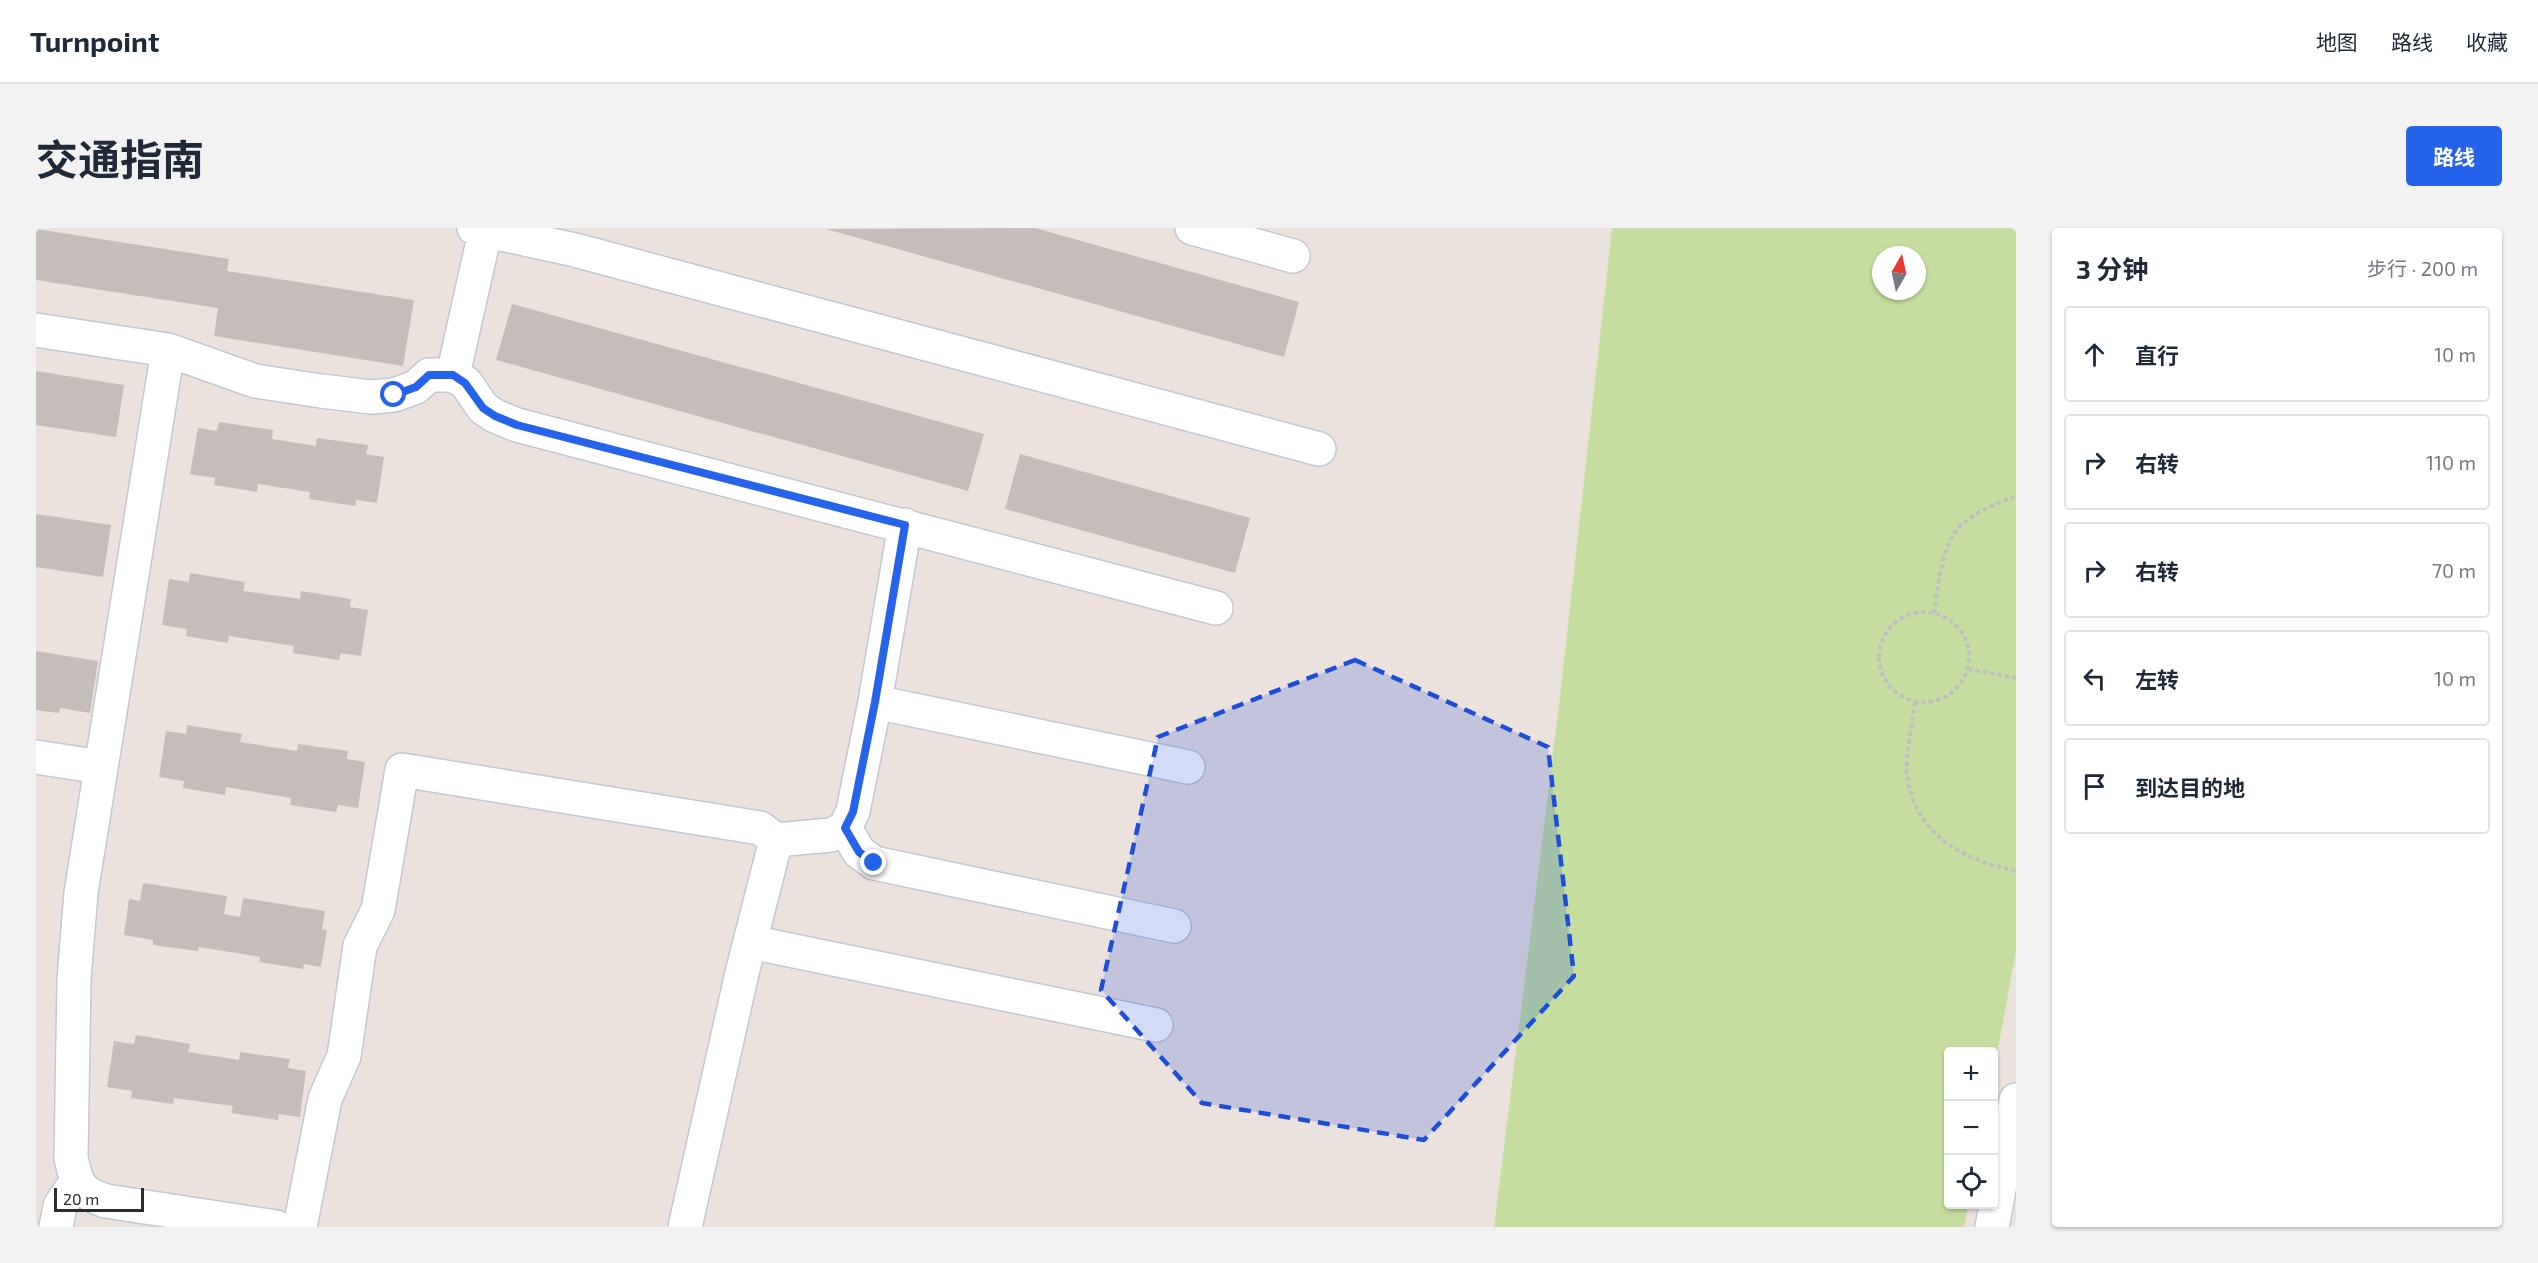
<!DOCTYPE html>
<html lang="zh">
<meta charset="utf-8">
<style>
:root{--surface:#fff;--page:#f2f2f3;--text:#1f2937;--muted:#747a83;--line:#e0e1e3;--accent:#2563eb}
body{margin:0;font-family:"Exo 2","Noto Sans SC",sans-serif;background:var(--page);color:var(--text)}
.controls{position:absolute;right:18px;bottom:18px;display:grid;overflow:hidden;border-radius:6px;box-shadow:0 2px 4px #0004}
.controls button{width:54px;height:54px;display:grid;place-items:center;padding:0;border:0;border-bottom:2px solid var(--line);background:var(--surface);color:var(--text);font:30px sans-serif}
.compass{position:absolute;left:1836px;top:18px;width:54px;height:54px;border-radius:50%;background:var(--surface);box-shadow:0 2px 4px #0004;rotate:9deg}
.scale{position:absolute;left:18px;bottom:15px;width:90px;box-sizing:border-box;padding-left:6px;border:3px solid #2b2b2b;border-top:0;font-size:16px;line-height:21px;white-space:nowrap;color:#2b2b2b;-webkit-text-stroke:4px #fff;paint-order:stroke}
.stop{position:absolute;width:18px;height:18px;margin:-14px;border:4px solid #2563eb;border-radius:50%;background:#fff}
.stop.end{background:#2563eb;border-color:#fff;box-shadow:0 2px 6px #0008}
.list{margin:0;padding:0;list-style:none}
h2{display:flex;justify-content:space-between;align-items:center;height:78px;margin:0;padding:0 24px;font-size:26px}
h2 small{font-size:20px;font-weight:400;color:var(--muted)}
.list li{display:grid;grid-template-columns:39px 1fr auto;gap:18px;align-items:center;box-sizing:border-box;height:96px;margin:0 12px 12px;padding:0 12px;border:2px solid var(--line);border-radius:6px}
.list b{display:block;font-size:22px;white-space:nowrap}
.list em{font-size:20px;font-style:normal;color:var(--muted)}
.icon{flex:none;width:33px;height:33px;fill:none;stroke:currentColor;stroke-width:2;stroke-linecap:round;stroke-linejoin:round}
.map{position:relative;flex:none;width:1980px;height:999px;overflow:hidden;border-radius:6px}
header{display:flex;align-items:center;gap:36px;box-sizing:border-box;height:84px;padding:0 30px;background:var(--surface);border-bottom:2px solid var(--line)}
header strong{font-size:28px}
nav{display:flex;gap:33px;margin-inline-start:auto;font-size:21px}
.intro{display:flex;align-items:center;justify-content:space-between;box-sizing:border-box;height:144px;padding:0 36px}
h1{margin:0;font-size:42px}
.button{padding:15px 27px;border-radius:6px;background:var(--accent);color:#fff;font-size:21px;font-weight:700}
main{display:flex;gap:36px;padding:0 36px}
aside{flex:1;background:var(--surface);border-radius:6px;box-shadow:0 2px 4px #0004}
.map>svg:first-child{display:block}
</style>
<header>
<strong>Turnpoint</strong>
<nav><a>地图</a><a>路线</a><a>收藏</a></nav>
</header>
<div class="intro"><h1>交通指南</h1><a class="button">路线</a></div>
<main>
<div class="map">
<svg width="1980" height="999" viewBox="0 0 1980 999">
<rect width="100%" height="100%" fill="#ebe2de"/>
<path fill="#c5de9f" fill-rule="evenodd" d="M1576 0H1980V724L1958 842V824H1912V976L1932 977 1928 999H1458L1524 469ZM1845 27H1881V63H1845Z"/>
<path fill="#c4bdb9" d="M999 0 1263 74 1248 129 790 1Z
M0 1 193 31 191 43 378 72 367 138 178 108 182 80 0 52Z
M476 76 948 206 932 263 460 132Z
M0 143 88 157 80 209 0 197Z
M183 194 237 202 236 211 280 218 281 210 332 217 330 226 348 229 341 275 320 272 319 278 273 271 274 264 222 256 221 264 178 257 179 250 154 246 162 200 181 203Z
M984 226 1214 290 1199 345 969 281Z
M0 286 75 297 67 349 0 339Z
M154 345 209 354 207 363 264 371 265 363 315 371 314 379 332 382 325 428 305 425 303 432 257 425 258 418 193 408 192 415 150 408 151 401 126 397 133 351 153 354Z
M0 423 62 433 54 485 24 480 23 485 0 482Z
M151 497 206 506 204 514 261 523 262 516 312 523 311 531 329 534 322 580 302 577 300 584 254 577 255 570 190 559 189 567 147 560 148 553 123 549 130 503 150 506Z
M107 655 191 668 188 686 204 689 207 670 289 683 286 701 291 702 285 739 268 736 267 741 223 734 224 729 163 719 162 723 117 717V712L88 707 93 671 104 673Z
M100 807 154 816 152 824 203 832 204 824 254 831 252 840 270 843 264 889 243 886 242 892 195 885 197 878 138 870 137 876 95 870 96 863 71 859 78 813 98 816Z"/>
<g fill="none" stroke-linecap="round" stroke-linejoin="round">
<g stroke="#c2c8d0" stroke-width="36">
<path id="minor" d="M438 0 539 22 1283 221
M1156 0 1257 28
M0 102 132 122 219 153 285 163 335 169 358 167 380 159 393 147H417L430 155 447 180 459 188 481 197 1180 380
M132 122 45 665 38 751 35 930C41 957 43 964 70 973L240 999
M417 147 450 0
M839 474 1152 539
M0 529 65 539
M809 600 823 624 838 635 1138 698
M714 714 1120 797
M20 999 24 978 40 954
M264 999 289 871 308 828 324 718 342 682 366 542 724 600 740 612
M649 999 706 745 740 612 795 607 809 600 817 583 839 474 869 297
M1956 999 1980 872"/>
</g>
<path stroke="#bfbfbf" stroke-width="4" stroke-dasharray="4.5 3" stroke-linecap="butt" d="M1843 429a45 45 0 1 1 90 0a45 45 0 1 1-90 0Z
M1898 385C1901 364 1906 324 1917 307 1930 287 1959 276 1980 268
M1932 441 1980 450
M1879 474C1877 495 1869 526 1871 547 1878 606 1927 632 1980 643"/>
<use href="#minor" stroke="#fff" stroke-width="33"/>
</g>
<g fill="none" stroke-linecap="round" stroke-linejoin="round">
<path stroke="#2563eb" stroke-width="8" d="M358 167 380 159 393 147H417L429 155 447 180 459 188 481 197 869 297 839 474 817 584 809 600 823 624 838 635"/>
</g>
<path fill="#1d4ed8" fill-opacity="0.2" stroke="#1d4ed8" stroke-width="4.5" stroke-dasharray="12 8" stroke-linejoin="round" d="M1319 432 1512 519 1538 748 1388 912 1166 875 1065 762 1122 509Z"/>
</svg>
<div class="controls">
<button>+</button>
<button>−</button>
<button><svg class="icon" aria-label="locate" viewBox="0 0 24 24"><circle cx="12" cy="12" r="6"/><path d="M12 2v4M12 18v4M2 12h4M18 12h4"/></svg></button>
</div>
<svg class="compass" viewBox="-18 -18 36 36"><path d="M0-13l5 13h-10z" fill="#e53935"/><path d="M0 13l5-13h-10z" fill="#747a83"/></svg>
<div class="scale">20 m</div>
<div class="stop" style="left:358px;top:167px"></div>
<div class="stop end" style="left:838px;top:635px"></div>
</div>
<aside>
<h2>3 分钟<small>步行 · 200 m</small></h2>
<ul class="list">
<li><svg class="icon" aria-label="ahead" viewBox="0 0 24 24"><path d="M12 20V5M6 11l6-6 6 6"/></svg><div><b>直行</b></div><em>10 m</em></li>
<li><svg class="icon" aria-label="right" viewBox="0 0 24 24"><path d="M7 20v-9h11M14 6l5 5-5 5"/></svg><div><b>右转</b></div><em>110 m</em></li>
<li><svg class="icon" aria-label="right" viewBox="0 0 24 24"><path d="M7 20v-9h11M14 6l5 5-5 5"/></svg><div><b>右转</b></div><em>70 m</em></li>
<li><svg class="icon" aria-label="left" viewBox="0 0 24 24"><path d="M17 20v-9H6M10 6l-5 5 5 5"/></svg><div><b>左转</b></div><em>10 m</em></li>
<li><svg class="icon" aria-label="arrive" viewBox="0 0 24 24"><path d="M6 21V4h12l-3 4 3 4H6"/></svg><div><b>到达目的地</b></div></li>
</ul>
</aside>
</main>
